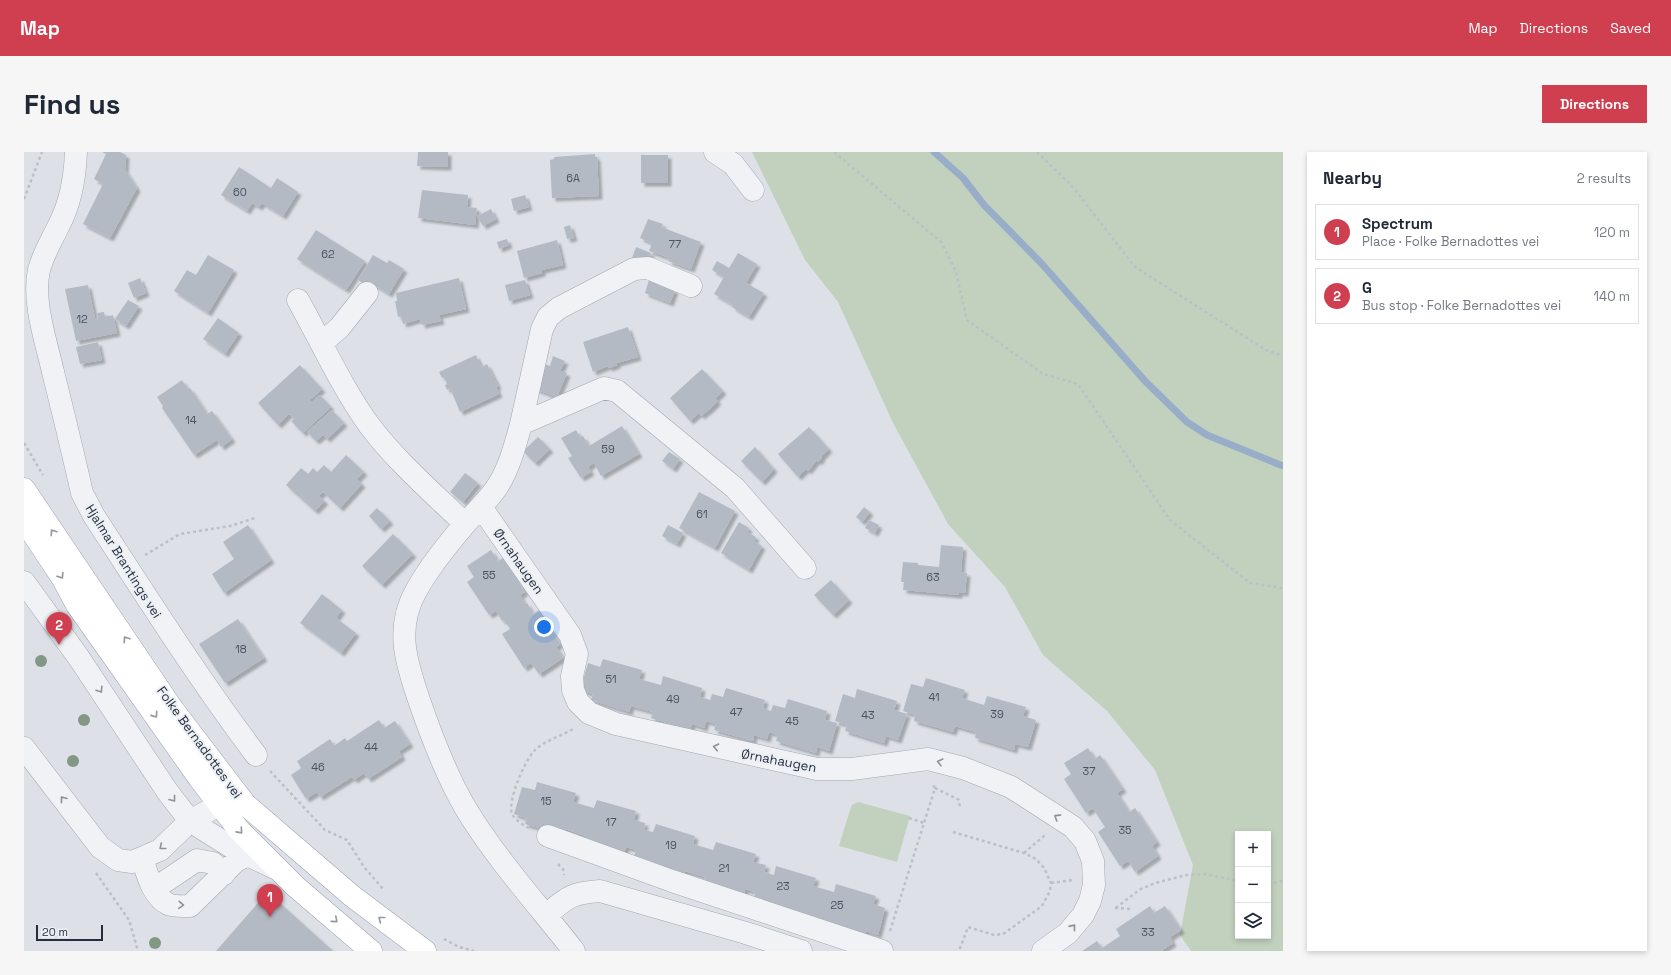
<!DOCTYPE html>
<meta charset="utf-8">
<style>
:root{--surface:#fff;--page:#f6f6f7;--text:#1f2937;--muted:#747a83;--line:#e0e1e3;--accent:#cf3f4f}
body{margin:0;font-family:"Space Grotesk",sans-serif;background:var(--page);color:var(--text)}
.controls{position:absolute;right:12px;bottom:12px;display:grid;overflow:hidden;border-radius:0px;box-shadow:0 2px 6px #0003}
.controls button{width:36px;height:36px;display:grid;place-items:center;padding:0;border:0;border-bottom:1px solid var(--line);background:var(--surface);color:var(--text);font:20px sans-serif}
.scale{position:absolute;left:12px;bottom:10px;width:67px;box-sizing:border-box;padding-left:4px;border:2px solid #262e3e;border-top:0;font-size:11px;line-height:14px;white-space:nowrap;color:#262e3e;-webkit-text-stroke:3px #ecf0f5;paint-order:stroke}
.you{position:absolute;left:520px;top:475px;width:14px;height:14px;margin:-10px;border:3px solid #fff;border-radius:50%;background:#1a73e8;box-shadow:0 0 0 6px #1a73e833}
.badge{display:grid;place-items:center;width:26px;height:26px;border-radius:50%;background:var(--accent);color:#fff;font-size:13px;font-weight:700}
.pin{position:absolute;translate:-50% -33px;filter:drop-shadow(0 1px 2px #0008)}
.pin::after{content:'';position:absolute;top:21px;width:14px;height:12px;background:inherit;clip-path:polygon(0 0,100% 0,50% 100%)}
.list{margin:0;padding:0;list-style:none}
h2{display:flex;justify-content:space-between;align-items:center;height:52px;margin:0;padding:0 16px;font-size:17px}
h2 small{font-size:13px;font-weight:400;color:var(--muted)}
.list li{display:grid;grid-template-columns:26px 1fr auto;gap:12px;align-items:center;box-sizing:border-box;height:56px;margin:0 8px 8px;padding:0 8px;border:1px solid var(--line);border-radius:0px}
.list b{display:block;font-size:15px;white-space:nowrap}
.list p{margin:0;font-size:13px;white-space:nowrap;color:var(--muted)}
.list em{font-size:13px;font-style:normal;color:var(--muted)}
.icon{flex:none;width:22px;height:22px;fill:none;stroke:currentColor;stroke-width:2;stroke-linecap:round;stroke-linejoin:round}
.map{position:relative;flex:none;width:1259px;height:799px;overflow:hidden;border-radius:0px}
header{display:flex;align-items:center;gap:24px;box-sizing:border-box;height:56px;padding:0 20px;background:var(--accent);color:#fff}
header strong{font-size:19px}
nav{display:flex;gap:22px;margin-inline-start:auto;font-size:14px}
.intro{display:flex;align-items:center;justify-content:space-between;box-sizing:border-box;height:96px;padding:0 24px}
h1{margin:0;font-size:28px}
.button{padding:10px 18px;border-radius:0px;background:var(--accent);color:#fff;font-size:14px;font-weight:700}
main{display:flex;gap:24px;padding:0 24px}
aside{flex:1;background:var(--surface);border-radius:0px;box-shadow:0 2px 6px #0003}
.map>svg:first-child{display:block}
</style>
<header>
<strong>Map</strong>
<nav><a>Map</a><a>Directions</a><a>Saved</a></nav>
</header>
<div class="intro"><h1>Find us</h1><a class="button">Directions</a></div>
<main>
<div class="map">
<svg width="1259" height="799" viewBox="0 0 1259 799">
<defs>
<filter id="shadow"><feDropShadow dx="3.5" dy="3.5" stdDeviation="1" flood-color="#0004"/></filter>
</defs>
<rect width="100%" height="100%" fill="#dde1e7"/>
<path fill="#c2d1be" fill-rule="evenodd" d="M728 0H1259V799H1167L1156 783 1169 713 1131 618 1083 559 1019 503 981 435 924 372 869 271 814 150 781 108ZM1214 682H1244V784H1214Z
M834 650 886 664 873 710 815 694 826 658 828 653Z"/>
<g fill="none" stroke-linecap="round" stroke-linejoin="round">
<path stroke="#97adc8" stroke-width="7" d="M910 0 939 26 960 53 1018 112 1121 229 1163 270 1183 283 1259 314"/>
</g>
<path fill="#b4bac4" filter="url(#shadow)" d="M78 0H96L102 3 101 18 113 36 86 86 59 72 79 32 70 27 82 2Z
M394 0H424V15L393 14Z
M571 2V5H573L575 44 528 46 526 8 530 7V5Z
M617 3H644V31H617Z
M215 15 247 36 253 26 274 40 259 64 238 51 235 55 228 51 223 59 197 43Z
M398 38 444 43 443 55 453 56 451 73 394 66Z
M501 43 505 55 490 59 487 47Z
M467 57 472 67 459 74 453 64Z
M624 67 639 72 637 75 677 90 667 117 644 109 646 106 625 99 628 91 616 86Z
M546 73 550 86 543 87 540 75Z
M292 78 341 109 322 138 273 107Z
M483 87 485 93 475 97 473 90Z
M533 88 539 113 518 118V121L500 126 493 99Z
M612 95 627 101 623 112 608 106Z
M714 101 733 112 722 131 740 141 725 165 708 155 709 153 690 142 700 125 688 118 693 109 705 116Z
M184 103 210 118 184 161 150 139 163 118 172 123Z
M349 103 363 111 365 108 380 117 365 142 350 133 347 136 334 128Z
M116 126 122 141 110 146 104 131Z
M435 126 442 157 415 163 417 169 398 173 396 167 379 172 377 164 374 165 371 149H373L372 141Z
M501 128 506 143 485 149 481 133Z
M625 128 651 138 646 151 621 141Z
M64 133 71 167 74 166 73 161 80 160 81 165 89 163 93 181 52 189 41 137Z
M104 148 115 154 102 174 91 167Z
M194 166 215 181 201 202 179 187Z
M604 175 614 205 593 211V213L585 216 584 214 569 220 559 190Z
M74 190 78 208 56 212 52 195Z
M452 203 457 215 463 212 474 234 472 235 475 242 436 260 426 236 423 238 421 233 423 232 420 225 418 226 415 220Z
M529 204 541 209 536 219 543 221 533 245 511 237 521 212 526 214Z
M276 213 298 237 286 248 288 250 296 243 307 255 279 281 267 269 270 267 265 262 254 273 234 251Z
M678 217 699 239 691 247 694 249 686 257 677 264 675 261 666 269 646 246Z
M158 228 164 237 166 236 183 262 188 259 208 287 197 295 193 288 170 303 138 256 139 254 133 245Z
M308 258 320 271 303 287 299 283 292 289 283 280Z
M598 274 615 302 577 324 570 311 564 315 567 320 557 326 544 306 548 304 537 286 552 278 556 285 559 284 565 294Z
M785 275 805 297 797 305 798 306 794 310 793 308 784 319 782 317 774 325 754 302Z
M514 285 526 297 511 311 499 299Z
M731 295 750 317 738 330 717 309Z
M645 300 656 307 649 317 638 309Z
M322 303 340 320 333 327 338 332 316 356 299 340 295 344 301 349 291 359 262 333 277 316 284 322 289 316 293 320 300 313 307 320Z
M441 321 454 331 439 350 426 340Z
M675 340 711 359 691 396 655 376Z
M840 355 846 360 838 370 832 365Z
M353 356 366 369 357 377 345 364Z
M845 368 855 373 851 381 841 376Z
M715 370 725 376 723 380 732 385 730 389 738 394 725 418 697 401Z
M224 373 247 408 200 441 188 422 210 407 199 390Z
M644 373 659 381 653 392 638 384Z
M369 382 389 402 358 433 338 414Z
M917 393 939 395 937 420 943 421 941 441 935 440V443L879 438 880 430H877L879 410 894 411V413L915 415Z
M467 398 474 409 479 406 501 440 496 443 501 452 503 451 509 462 515 458 536 492 532 495 539 506 515 522 507 511 500 516 478 482 486 477 480 468 478 469 472 459 465 463 443 430 450 425 443 414Z
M807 428 825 448 809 463 790 443Z
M298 442 318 458 312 466 332 481 317 501 276 471Z
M214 467 240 506 201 531 175 492Z
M579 507 618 518 615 527 637 533 639 524 678 536 676 545 686 548 688 542 699 545 702 536 741 548 739 556 747 559 749 553 761 556 764 547 803 559 801 568 813 571 805 599 793 595 792 601 752 589 754 583 745 580 743 587 730 583 729 589 690 578 692 572 682 569 680 576 668 572 666 578 627 566 629 560 607 554 605 560 567 548 569 542 556 538 564 511 576 515Z
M902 526 941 538 938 546 960 553 963 544 1002 555 999 564 1012 568 1004 595 991 592 990 598 951 586 952 580 931 574 929 580 890 569 891 563 879 559 887 532 899 535Z
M833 537 873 549 870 558 883 562 874 588 862 584 860 591 821 579 823 573 811 569 819 542 831 546Z
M355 568 360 576 371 569 386 592 375 599 378 605 344 627 340 621 330 628 328 625 296 645 293 640 282 647 267 623 277 616 273 609 306 587 310 594 321 586 323 589Z
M1064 596 1071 607 1076 603 1099 637 1093 641 1105 660 1111 656 1133 690 1128 694 1134 704 1111 720 1104 709 1096 714 1074 680 1081 675 1075 666 1069 656 1062 661 1040 627 1047 622 1040 611Z
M513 630 552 641 549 650 570 656 573 648 612 659 610 668 621 671 620 678 629 680 632 672 671 684 669 692 689 698 692 690 732 702 729 710 742 713 740 720 750 723 752 714 792 726 789 734 810 740 812 732 852 744 849 752 861 756 854 783 842 779 840 785 800 774 802 768 781 761 779 767 730 747 731 740 721 737 720 743 680 731 681 725 661 719 659 725 610 705 612 698 602 695 600 701 561 689 562 684 541 677 540 683 501 672 502 666 490 662 498 635 511 638Z
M246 742 309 799H192L239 745 241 747Z
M1126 754 1130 761 1141 754 1157 778 1146 785 1149 791 1137 799H1058L1073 789 1078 796 1096 784 1092 777Z"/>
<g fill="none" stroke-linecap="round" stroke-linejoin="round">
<g stroke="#a2a8b1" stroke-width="23">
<path id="minor" d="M52 0C51 26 47 50 35 73 28 88 19 102 15 118 8 149 22 189 29 220 39 260 49 301 58 341L70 364C122 444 174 526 232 603
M691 0 709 12 729 38
M274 148C297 189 317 234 345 273 372 309 408 340 441 372
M298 191 316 175 343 141
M497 272 518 177 524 165 535 156 610 117 624 116 667 134
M457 355 546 483 553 502 548 524 549 538 554 550 565 561 592 572 793 617H828L904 607 939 616 987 635 1049 675 1061 689 1069 709 1070 733 1066 749 1059 763 1044 781 1019 799
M0 430 55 506 143 639 166 669 209 696 251 716
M0 596 76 695 94 708 108 710 136 698 166 669 195 653 214 652
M524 684 648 729 858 799
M118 706C123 721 128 744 144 752 150 755 160 754 166 754L212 709 224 703
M130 737 173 708 189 711 200 722
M522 763C544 745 547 741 576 739L722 781 777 799
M550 799C514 753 473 708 442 657 422 623 408 586 395 548 382 510 371 476 392 439 405 415 423 393 441 372 451 360 464 349 473 335 485 317 491 294 497 272L580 236 593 239 711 336 781 416"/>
</g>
<g stroke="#9ca4b3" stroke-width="23">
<path id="major" d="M0 337 147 555 221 652 328 744 401 799
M0 368 39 427 53 453 175 626 215 678 271 734 347 799"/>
</g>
<path stroke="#bbbfc6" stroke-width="2.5" stroke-dasharray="3 3" stroke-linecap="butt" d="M810 0 917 90 932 120 943 168 1019 222 1054 232 1146 368 1226 431 1259 436
M1013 0 1048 34 1111 115 1242 198 1259 204
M0 47 18 0
M0 291 19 323
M121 403 156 382 206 374 231 366
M246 619 301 678 323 688 340 715 360 738
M911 636 935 648 936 657
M885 666 900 671
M505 676C499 673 491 668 488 662 483 649 501 608 511 598 520 589 537 584 549 577
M929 680 1000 701 1012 707 1020 716 1027 731 1026 739 1018 754 979 782 970 783 944 775 935 799
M1000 701 1021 683
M534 712 539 717 540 723
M72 721 105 768 114 799
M1027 731 1049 728
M1244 732 1259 729
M1091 756 1108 757
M1092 756 1115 738 1131 731 1162 723 1181 722 1214 729
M866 779 911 636 908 632
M420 787 435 795 450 799"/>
<use href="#minor" stroke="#f0f2f6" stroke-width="22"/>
<use href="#major" stroke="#fff" stroke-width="22"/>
</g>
<g fill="#839785">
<circle cx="17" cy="509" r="6"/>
<circle cx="60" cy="568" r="6"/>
<circle cx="49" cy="609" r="6"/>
<circle cx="131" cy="791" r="6"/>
</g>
<defs><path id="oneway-chevron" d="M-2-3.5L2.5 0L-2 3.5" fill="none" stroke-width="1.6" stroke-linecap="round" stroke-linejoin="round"/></defs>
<g stroke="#92969e">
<use href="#oneway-chevron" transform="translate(29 380) rotate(-124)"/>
<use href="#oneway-chevron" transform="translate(37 424) rotate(58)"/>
<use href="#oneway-chevron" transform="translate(102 487) rotate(-124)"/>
<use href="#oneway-chevron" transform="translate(131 563) rotate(55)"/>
<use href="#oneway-chevron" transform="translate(216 679) rotate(48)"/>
<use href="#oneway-chevron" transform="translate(357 767) rotate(-142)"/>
<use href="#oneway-chevron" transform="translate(311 768) rotate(41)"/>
</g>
<g stroke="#8b909a">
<use href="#oneway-chevron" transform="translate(76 538) rotate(57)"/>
<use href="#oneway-chevron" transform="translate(692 595) rotate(-168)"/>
<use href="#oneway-chevron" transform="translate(916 610) rotate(-166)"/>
<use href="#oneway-chevron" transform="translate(39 647) rotate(-128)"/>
<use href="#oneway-chevron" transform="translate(149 647) rotate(52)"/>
<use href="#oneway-chevron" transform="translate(1033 665) rotate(-147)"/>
<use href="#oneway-chevron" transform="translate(138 695) rotate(141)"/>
<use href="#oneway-chevron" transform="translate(157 753) rotate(4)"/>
<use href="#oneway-chevron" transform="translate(1049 775) rotate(-51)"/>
</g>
<g text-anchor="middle" stroke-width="4" stroke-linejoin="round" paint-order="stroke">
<g font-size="11" fill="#4a5160">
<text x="549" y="30">6A</text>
<text x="216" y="44">60</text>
<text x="651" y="96">77</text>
<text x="304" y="106">62</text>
<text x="58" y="171">12</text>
<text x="167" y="272">14</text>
<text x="584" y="301">59</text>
<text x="678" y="366">61</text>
<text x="465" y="427">55</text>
<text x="909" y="429">63</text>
<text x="217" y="501">18</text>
<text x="587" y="531">51</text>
<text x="910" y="549">41</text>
<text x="649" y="551">49</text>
<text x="712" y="564">47</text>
<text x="973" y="566">39</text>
<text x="844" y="567">43</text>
<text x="768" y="573">45</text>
<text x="347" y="599">44</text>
<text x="294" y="619">46</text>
<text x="1065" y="623">37</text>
<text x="522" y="653">15</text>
<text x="587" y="674">17</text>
<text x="1101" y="682">35</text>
<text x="647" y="697">19</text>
<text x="700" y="720">21</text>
<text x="759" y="738">23</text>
<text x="813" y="757">25</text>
<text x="1124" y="784">33</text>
</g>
<g font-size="13" fill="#262e3e" stroke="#ecf0f5">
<text transform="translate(100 409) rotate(58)" y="5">Hjalmar Brantings vei</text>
<text transform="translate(495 409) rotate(55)" y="5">Ørnahaugen</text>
<text transform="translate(176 590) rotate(54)" y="5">Folke Bernadottes vei</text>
<text transform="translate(755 608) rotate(11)" y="5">Ørnahaugen</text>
</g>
</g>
</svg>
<div class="controls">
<button>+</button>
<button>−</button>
<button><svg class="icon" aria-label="layers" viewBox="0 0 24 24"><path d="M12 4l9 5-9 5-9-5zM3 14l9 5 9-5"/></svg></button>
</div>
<div class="scale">20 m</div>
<div class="you"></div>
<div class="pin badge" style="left:246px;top:765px">1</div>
<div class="pin badge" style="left:35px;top:493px">2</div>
</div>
<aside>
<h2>Nearby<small>2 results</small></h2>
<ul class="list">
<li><span class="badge">1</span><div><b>Spectrum</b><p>Place · Folke Bernadottes vei</p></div><em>120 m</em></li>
<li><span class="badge">2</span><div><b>G</b><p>Bus stop · Folke Bernadottes vei</p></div><em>140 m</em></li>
</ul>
</aside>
</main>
